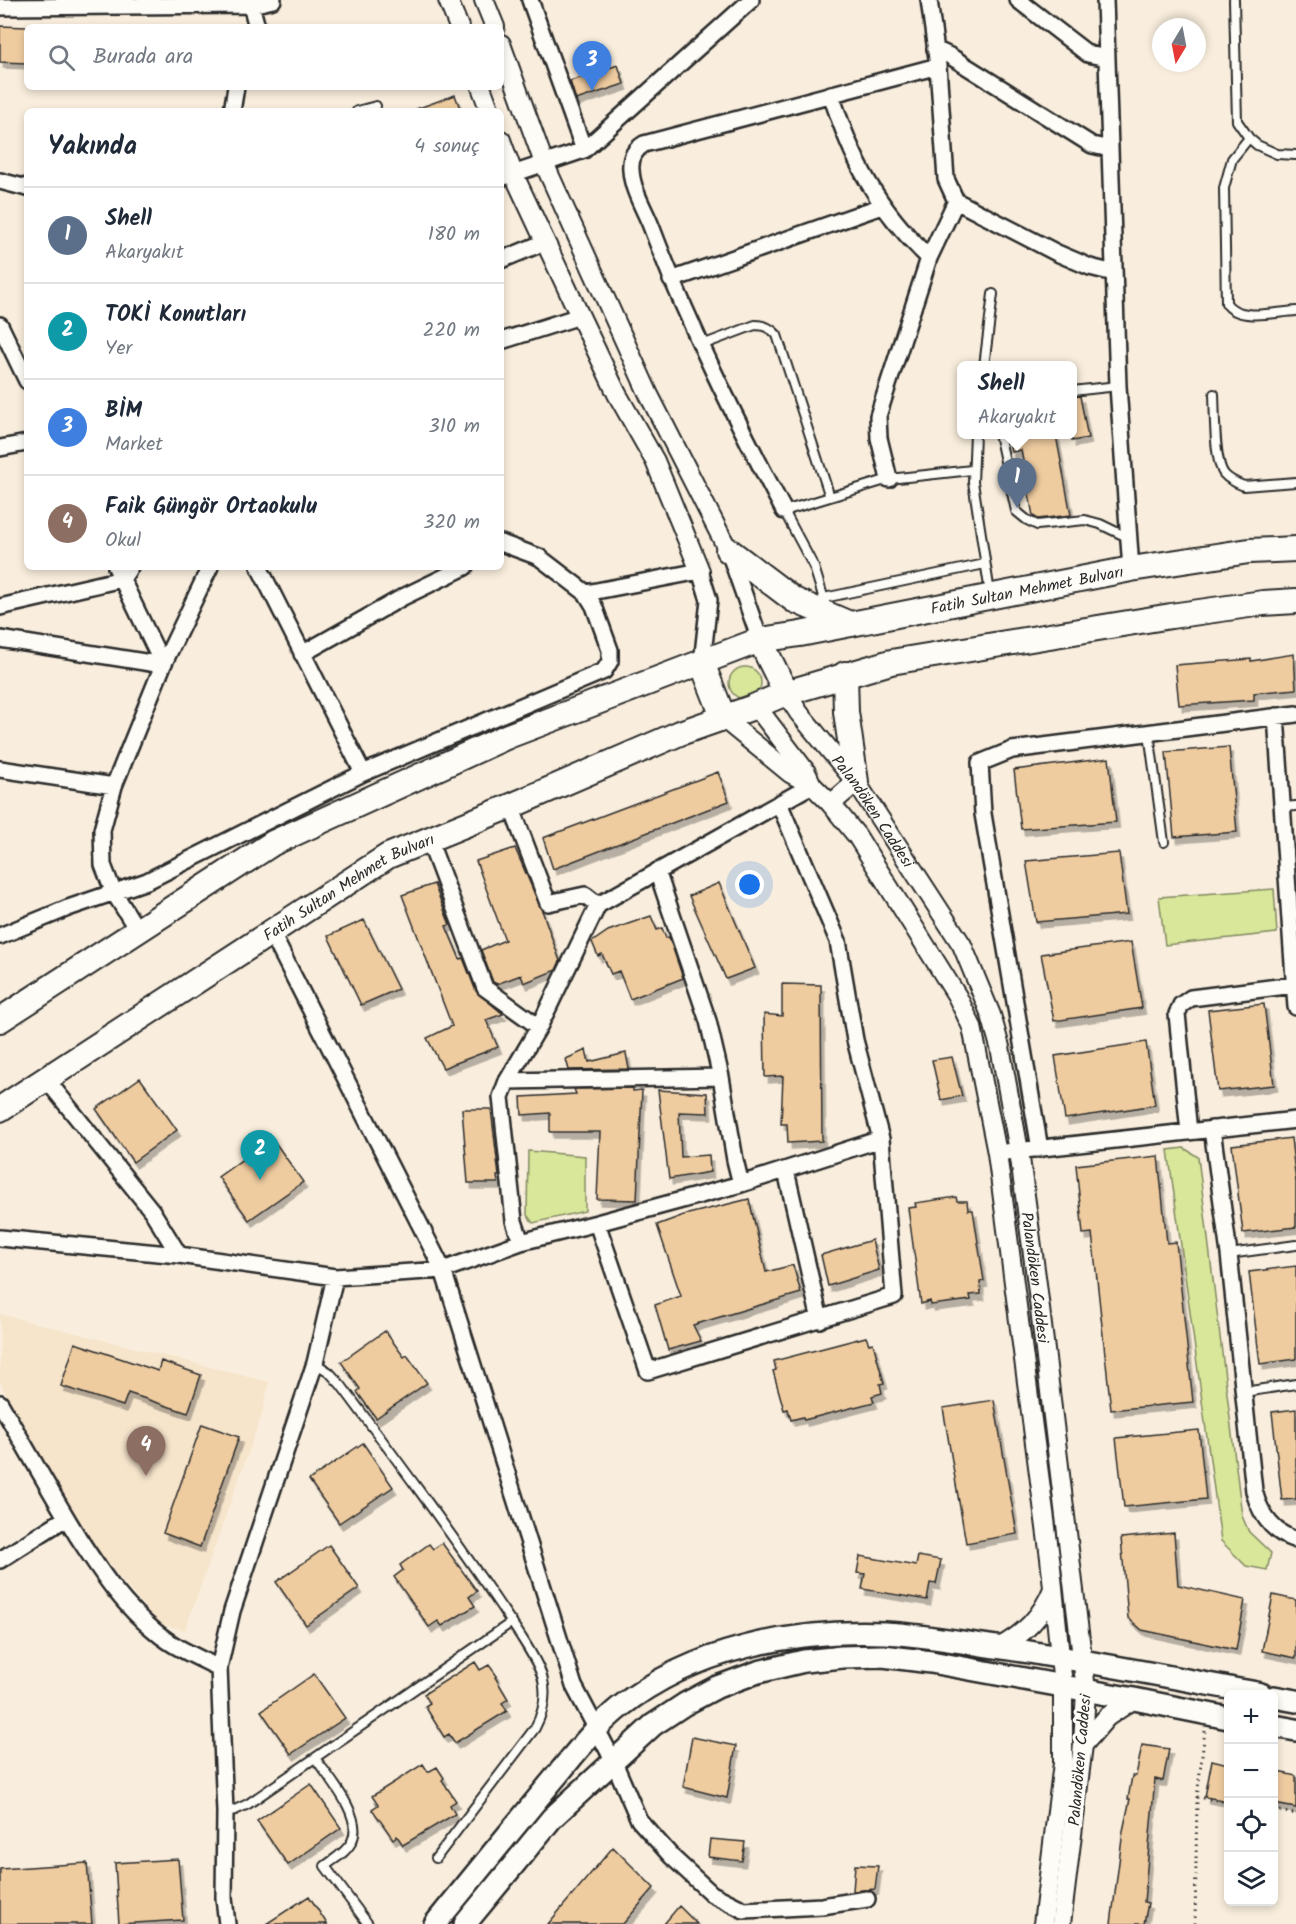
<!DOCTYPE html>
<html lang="tr">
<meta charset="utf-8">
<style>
:root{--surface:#fff;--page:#f2f2f3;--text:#1f2937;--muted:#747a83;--line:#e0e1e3;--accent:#0f766e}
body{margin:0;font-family:Kalam,sans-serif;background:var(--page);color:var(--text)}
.controls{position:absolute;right:18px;bottom:18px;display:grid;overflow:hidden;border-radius:9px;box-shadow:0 3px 9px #0003}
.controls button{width:54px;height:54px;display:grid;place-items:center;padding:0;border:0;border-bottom:2px solid var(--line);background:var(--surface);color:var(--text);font:30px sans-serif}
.compass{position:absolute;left:1152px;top:18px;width:54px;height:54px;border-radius:50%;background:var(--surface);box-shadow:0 3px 9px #0003;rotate:190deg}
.you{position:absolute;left:750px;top:885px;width:21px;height:21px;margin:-15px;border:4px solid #fff;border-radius:50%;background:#1a73e8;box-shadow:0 0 0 9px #1a73e833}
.badge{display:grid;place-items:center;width:39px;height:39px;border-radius:50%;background:var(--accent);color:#fff;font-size:20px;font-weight:700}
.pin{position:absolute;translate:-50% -50px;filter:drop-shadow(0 2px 3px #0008)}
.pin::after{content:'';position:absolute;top:32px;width:21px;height:18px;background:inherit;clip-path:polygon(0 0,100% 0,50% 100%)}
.popup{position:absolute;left:957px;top:361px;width:120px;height:78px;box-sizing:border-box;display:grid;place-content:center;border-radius:9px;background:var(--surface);filter:drop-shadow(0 2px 4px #0005);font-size:20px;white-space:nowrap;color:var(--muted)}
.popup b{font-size:22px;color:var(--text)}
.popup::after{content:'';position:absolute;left:50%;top:100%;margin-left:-12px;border:12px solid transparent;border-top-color:var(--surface)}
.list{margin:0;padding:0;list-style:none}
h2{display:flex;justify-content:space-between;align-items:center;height:78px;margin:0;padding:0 24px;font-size:26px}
h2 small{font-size:20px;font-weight:400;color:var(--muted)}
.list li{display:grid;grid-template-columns:39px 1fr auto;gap:18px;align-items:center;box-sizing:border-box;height:96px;padding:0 24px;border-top:2px solid var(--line)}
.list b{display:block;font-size:22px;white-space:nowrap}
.list p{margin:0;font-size:20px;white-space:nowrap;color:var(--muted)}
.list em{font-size:20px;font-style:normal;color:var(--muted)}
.icon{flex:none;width:33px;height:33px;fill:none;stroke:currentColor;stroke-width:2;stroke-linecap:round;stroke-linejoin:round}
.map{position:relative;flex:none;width:1296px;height:1924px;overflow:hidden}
.search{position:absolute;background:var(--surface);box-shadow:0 3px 9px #0003;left:24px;top:24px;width:480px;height:66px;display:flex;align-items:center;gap:15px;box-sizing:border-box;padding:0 21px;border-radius:9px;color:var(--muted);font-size:22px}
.panel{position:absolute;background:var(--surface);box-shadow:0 3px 9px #0003;left:24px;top:108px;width:480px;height:462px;border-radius:9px}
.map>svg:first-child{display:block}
</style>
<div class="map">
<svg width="1296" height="1924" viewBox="0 0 1296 1924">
<defs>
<filter id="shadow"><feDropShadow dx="3.5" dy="6" stdDeviation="0" flood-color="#0004"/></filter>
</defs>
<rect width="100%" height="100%" fill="#f9eedd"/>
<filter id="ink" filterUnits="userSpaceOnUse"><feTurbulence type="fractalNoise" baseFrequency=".0167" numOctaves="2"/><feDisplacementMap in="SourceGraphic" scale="12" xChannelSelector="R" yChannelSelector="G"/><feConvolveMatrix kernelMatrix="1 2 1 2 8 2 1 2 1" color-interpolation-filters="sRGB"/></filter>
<g filter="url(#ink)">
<path fill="#f6e4cb" d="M0 1314 269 1382 263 1411 185 1630 158 1623 89 1541 2 1387 0 1381Z"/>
<path fill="#d8e79a" stroke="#828962" stroke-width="1.5" d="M729 683a16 16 0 1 1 32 0a16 16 0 1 1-32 0Z
M1274 889 1277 933 1165 945 1159 897Z
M1184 1148 1198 1157 1242 1516 1249 1532 1271 1553 1267 1570 1246 1566 1221 1541 1168 1150Z
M528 1151 585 1156V1211L533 1223 527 1215Z"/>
<path fill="#efcca0" stroke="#2b2b2b" stroke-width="1.5" filter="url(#shadow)" d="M0 26 27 27V63L0 62Z
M618 65 624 84 576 100 570 81Z
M455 95 461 111H416V109Z
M1080 396 1088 438 1072 441V397Z
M1008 435H1056L1071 515 1038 519 1033 516 1021 450 1011 452Z
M1294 654 1296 689 1254 693V700L1179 705 1175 665 1251 659V661Z
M1229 747 1237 832 1174 837 1166 752Z
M1109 758 1116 822 1021 829 1014 770Z
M718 772 729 801 553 869 543 838Z
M515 848 543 913 560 961 556 970 524 983 521 975 497 984 493 982 481 950 505 940 476 861Z
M1119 853 1127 914 1036 922 1026 861Z
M719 883 755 968 726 979 689 896Z
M434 884 450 925 446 926 460 959 463 958 476 991 503 1014 486 1020 498 1047 443 1068 427 1038 452 1026 402 895Z
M651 916 657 930 662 928 666 938 669 937 683 978 630 999 619 971 611 974 602 954 598 956 592 942 608 931Z
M364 920 398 989 361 1005 328 936Z
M1131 942 1142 1008 1054 1021 1041 954Z
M782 984 821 985 822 1141 788 1143 787 1124H781L783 1076 765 1077 764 1014 782 1016Z
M1264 1004 1274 1085 1218 1091 1208 1010Z
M1146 1042 1155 1105 1065 1119 1055 1056Z
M586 1050 589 1062 626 1053 629 1069 569 1070 566 1059Z
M952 1057 962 1096 941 1100 932 1060Z
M140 1078 177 1130 133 1162 96 1109Z
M633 1088V1091L642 1090 637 1200 597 1199 600 1132H550V1113L522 1115 521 1097 576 1094 574 1089Z
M658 1090 707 1093 708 1113 679 1112 681 1157 709 1155 710 1172 669 1179Z
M462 1109H491L499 1176H497L498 1183H468Z
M272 1138 303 1182 249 1220 218 1177Z
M1291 1138 1296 1183V1227L1243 1233 1232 1145Z
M1158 1156 1167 1243 1176 1242 1193 1402 1111 1410 1092 1233 1083 1234 1076 1165Z
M956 1197 957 1201H967L968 1210H973L984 1281 980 1282 981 1294 970 1295 971 1300 931 1305 930 1301 921 1304 908 1208 916 1207 915 1203Z
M749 1199 766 1272 793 1265 801 1293 693 1325 701 1341 668 1350 655 1305 681 1296 657 1225 684 1215Z
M872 1240 879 1270 828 1286 821 1255Z
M1296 1266V1359L1260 1364 1249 1272Z
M385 1331 404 1357 407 1355 427 1383 376 1418 357 1392 360 1389 341 1362Z
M866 1337 869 1344 873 1343 884 1383 880 1384 882 1393 872 1396 874 1402 804 1420 803 1417 791 1420 788 1409 784 1410 773 1371 776 1370 774 1361Z
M75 1343 158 1371 161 1361 201 1375 188 1413 128 1393 123 1406 61 1386Z
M994 1400 1017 1534 966 1543 943 1408Z
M1296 1409V1499L1282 1500 1272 1412Z
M202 1424 239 1437 200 1547 163 1533Z
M1199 1430 1206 1499 1124 1507 1116 1438Z
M363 1443 393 1487 339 1523 309 1480Z
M1174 1533 1178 1585 1245 1600 1236 1650 1142 1630 1128 1618 1121 1538Z
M442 1543 477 1591 469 1597 475 1606 442 1626 438 1621 429 1627 394 1577 403 1570 400 1565 429 1544 433 1549Z
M329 1545 359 1588 306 1625 276 1582Z
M860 1556 916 1566 918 1556 941 1560 936 1584 930 1583 927 1600 862 1589 865 1574 857 1573Z
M1273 1595 1296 1600V1658L1262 1651Z
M475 1662 480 1670 489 1665 497 1676 495 1677 508 1699 502 1703 507 1711 455 1743 449 1734 444 1737 425 1706 430 1703 424 1694Z
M314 1674 345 1718 291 1754 261 1711Z
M692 1737 736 1746 727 1798 683 1787Z
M1142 1745 1169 1749 1163 1781 1155 1779 1144 1902 1148 1903 1144 1924H1111L1123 1831 1130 1799H1128L1132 1776H1136Z
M1212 1760 1228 1764V1801L1205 1797Z
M423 1764 428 1772 437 1767 444 1778 442 1780 456 1801 450 1805 455 1814 403 1845 397 1836 393 1839 372 1809 378 1805 372 1796Z
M1274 1771 1296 1776V1808L1274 1804Z
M311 1784 341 1828 288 1865 257 1821Z
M710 1839 745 1842 742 1861 708 1857Z
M613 1847 654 1888 623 1924H548Z
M178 1859 183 1920 119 1924 115 1863Z
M87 1863 92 1924H0V1869Z
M855 1865 878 1866 875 1889 853 1891Z
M309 1896 327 1924H266Z
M679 1906 697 1924H664Z"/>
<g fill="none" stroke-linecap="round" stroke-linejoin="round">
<g stroke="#2b2b2b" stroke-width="12">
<path id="service" d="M1234 0 1237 121 1249 138 1257 145 1277 154 1296 155
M357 111 376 106
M1249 138 1232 159 1224 188 1226 303C1238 322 1276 312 1296 311
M702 345 755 325C765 325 771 328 777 335L830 497
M984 366 993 294
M1072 391 1118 386
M1214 394C1215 413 1214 461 1224 474 1229 480 1236 483 1244 486L1296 482
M975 434 973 482 990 593
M999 434 1016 511 1027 520 1037 525 1085 520 1100 524 1129 538
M824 598 985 564
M827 609 814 567 784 511 889 479 972 470
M1149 733 1164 842
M1282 807 1296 806
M1229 1254 1296 1245
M315 1363 329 1372 341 1385C394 1456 447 1527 497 1601 509 1619 539 1660 543 1680 547 1697 543 1713 535 1728L436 1858
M1244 1392 1296 1384
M315 1758C329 1778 364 1817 352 1841 347 1852 334 1859 325 1866L368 1924
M225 1812 235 1810 248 1804 512 1622"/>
</g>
<g stroke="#2b2b2b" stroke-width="20">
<path id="minor" d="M530 0 584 150 751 0
M929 0 938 66 946 179 956 201 1057 253 1090 267 1114 273
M1018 0 1088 54 1107 58
M1105 0 1118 386 1131 569
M251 5 257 27
M0 7 251 5 273 0
M935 49 950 56 1092 145 1110 149
M831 94C852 161 877 208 929 258
M232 111 236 87
M501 178 584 150
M0 181 27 188
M501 260 545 242
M671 280 882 206
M0 325 27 381
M501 341 580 316
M0 448 27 443
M889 479 879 438 878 416 929 258 956 201
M784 511C735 418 688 324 651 226 644 208 632 190 631 170 630 159 634 150 644 144L938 66
M729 552 760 640
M116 567 163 665
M259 567 363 773
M586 593 700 571 709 600 702 663
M0 607 122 579 130 567
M0 639 163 665
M302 654 403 597 465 567
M1276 716 1296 1007
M0 769 114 786
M511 806 548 903 585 895 598 905
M429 840 485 988 539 1027
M657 871 708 1021 721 1077 735 1160 741 1184
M138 931 113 891 103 865 102 830 114 786 163 665 210 567
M271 932 443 1270 574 1686 613 1760 639 1820 672 1857 712 1894 744 1910 822 1906 867 1899
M0 936 68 908 147 881 363 773 604 671 610 661V650L594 606 586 593 539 557 501 543
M46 1079 152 1211 179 1255 335 1277 443 1270 521 1242 597 1223 648 1371 894 1296 881 1139 855 1040 838 941 779 803
M507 1081 721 1077
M1212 1129 1229 1254 1254 1491C1260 1514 1273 1533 1296 1540
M1189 1132 1177 1014 1181 1005 1191 998 1294 985
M1040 1149 983 814 980 763 1012 750 1296 714
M997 1153 1296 1120
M786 1171 820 1320
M597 1223 741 1184 881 1139
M0 1238 179 1255
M521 1242 514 1221 501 1097 507 1081 539 1027 598 905 812 785
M0 1403C26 1448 51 1493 78 1537 101 1572 122 1605 156 1632 175 1648 197 1657 219 1668L232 1611 315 1363 335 1277
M0 1560 66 1518
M219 1668 225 1812 224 1898 227 1924"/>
</g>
<g stroke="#2b2b2b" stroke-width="22">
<g id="tertiary">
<path d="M448 0 459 27"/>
<path d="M484 0 495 27"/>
<path d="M501 44 544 163 649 395 728 550"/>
<path d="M481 87 490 111"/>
<path d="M501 140 513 173 580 316 617 394 655 461 700 571"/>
<path id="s1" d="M786 693 799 713 856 782 962 945 991 1015 1000 1047 1019 1151 1037 1284 1086 1690 1083 1745 1061 1924"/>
<path d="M756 706 806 772 812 785"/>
<path d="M724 719 790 773 812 785 831 804 857 836 957 996 972 1027 997 1153 1050 1558 1063 1686V1763L1043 1924"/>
<path d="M831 804 856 782"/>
<path d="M998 1648C1025 1634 1042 1616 1053 1589"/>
<path d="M1083 1745 1107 1717 1134 1699"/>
</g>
</g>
<g stroke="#2b2b2b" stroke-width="26">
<path id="secondary" d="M1274 1697 1296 1701
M1274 1726 1296 1730
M435 1924C474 1876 513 1828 553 1780 574 1755 594 1728 620 1707 693 1649 794 1629 885 1633 925 1635 964 1643 1003 1648 1089 1661 1175 1678 1261 1694
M465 1924 552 1818 653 1725 685 1704 717 1687 758 1672 804 1661 842 1657 883 1656 931 1662 1134 1699 1228 1718"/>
</g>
<g stroke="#2b2b2b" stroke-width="28">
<g id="trunk">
<path d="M728 550 794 600 850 624"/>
<path d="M760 640 786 693"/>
<path d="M702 663 724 719"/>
<path d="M845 674 846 712 856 782"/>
<path id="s2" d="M0 1020 273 843 508 736 760 640 800 634 1131 569 1249 551 1296 549"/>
<path id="s3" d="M0 1109 388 856 511 806 680 733 751 708 786 693 891 662 1171 616 1263 603 1296 601"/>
</g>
</g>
<path stroke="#2b2b2b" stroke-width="3" stroke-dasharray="1.5 4.5" stroke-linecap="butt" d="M1197 1797 1228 1802
M1274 1810 1296 1814
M1195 1924 1197 1797 1205 1731"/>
<use href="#service" stroke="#fdfcf7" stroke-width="8"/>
<use href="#minor" stroke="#fdfcf7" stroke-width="15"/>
<use href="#tertiary" stroke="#fdfcf7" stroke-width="18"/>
<use href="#secondary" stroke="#fdfcf7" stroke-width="21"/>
<use href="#trunk" stroke="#fdfcf7" stroke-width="24"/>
</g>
</g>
<g text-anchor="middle" stroke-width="6" stroke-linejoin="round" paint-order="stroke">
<g font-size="16" fill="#2b2b2b" stroke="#fdfcf7">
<text dy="6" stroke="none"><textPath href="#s2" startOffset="1125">Fatih Sultan Mehmet Bulvarı</textPath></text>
<text dy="6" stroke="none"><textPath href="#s1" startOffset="147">Palandöken Caddesi</textPath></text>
<text dy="6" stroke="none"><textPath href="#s3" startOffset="414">Fatih Sultan Mehmet Bulvarı</textPath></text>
<text dy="6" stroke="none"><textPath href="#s1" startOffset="650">Palandöken Caddesi</textPath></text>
<text transform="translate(1079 1760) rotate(-85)" y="6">Palandöken Caddesi</text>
</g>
</g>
</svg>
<div class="controls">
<button>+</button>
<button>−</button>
<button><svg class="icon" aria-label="locate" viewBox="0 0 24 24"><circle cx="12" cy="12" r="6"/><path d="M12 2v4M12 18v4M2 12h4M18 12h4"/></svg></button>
<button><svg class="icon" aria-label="layers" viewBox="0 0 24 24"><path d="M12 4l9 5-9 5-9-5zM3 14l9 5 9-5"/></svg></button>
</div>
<svg class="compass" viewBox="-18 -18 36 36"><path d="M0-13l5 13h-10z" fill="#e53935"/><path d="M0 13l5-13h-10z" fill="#747a83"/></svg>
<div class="you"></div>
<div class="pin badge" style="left:1017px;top:508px;background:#5c6f8a">1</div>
<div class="popup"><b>Shell</b>Akaryakıt</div>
<div class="pin badge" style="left:260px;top:1180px;background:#0f9aa8">2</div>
<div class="pin badge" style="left:592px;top:91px;background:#3f7fe0">3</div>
<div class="pin badge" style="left:146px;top:1476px;background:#8d6e63">4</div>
<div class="search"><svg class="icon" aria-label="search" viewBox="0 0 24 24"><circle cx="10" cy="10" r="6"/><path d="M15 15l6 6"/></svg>Burada ara</div>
<section class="panel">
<h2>Yakında<small>4 sonuç</small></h2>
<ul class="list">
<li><span class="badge" style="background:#5c6f8a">1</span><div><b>Shell</b><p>Akaryakıt</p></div><em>180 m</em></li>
<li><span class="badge" style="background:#0f9aa8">2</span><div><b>TOKİ Konutları</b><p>Yer</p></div><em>220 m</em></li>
<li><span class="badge" style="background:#3f7fe0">3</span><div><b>BİM</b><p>Market</p></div><em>310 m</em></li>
<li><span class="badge" style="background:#8d6e63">4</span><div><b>Faik Güngör Ortaokulu</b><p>Okul</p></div><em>320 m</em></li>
</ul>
</section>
</div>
